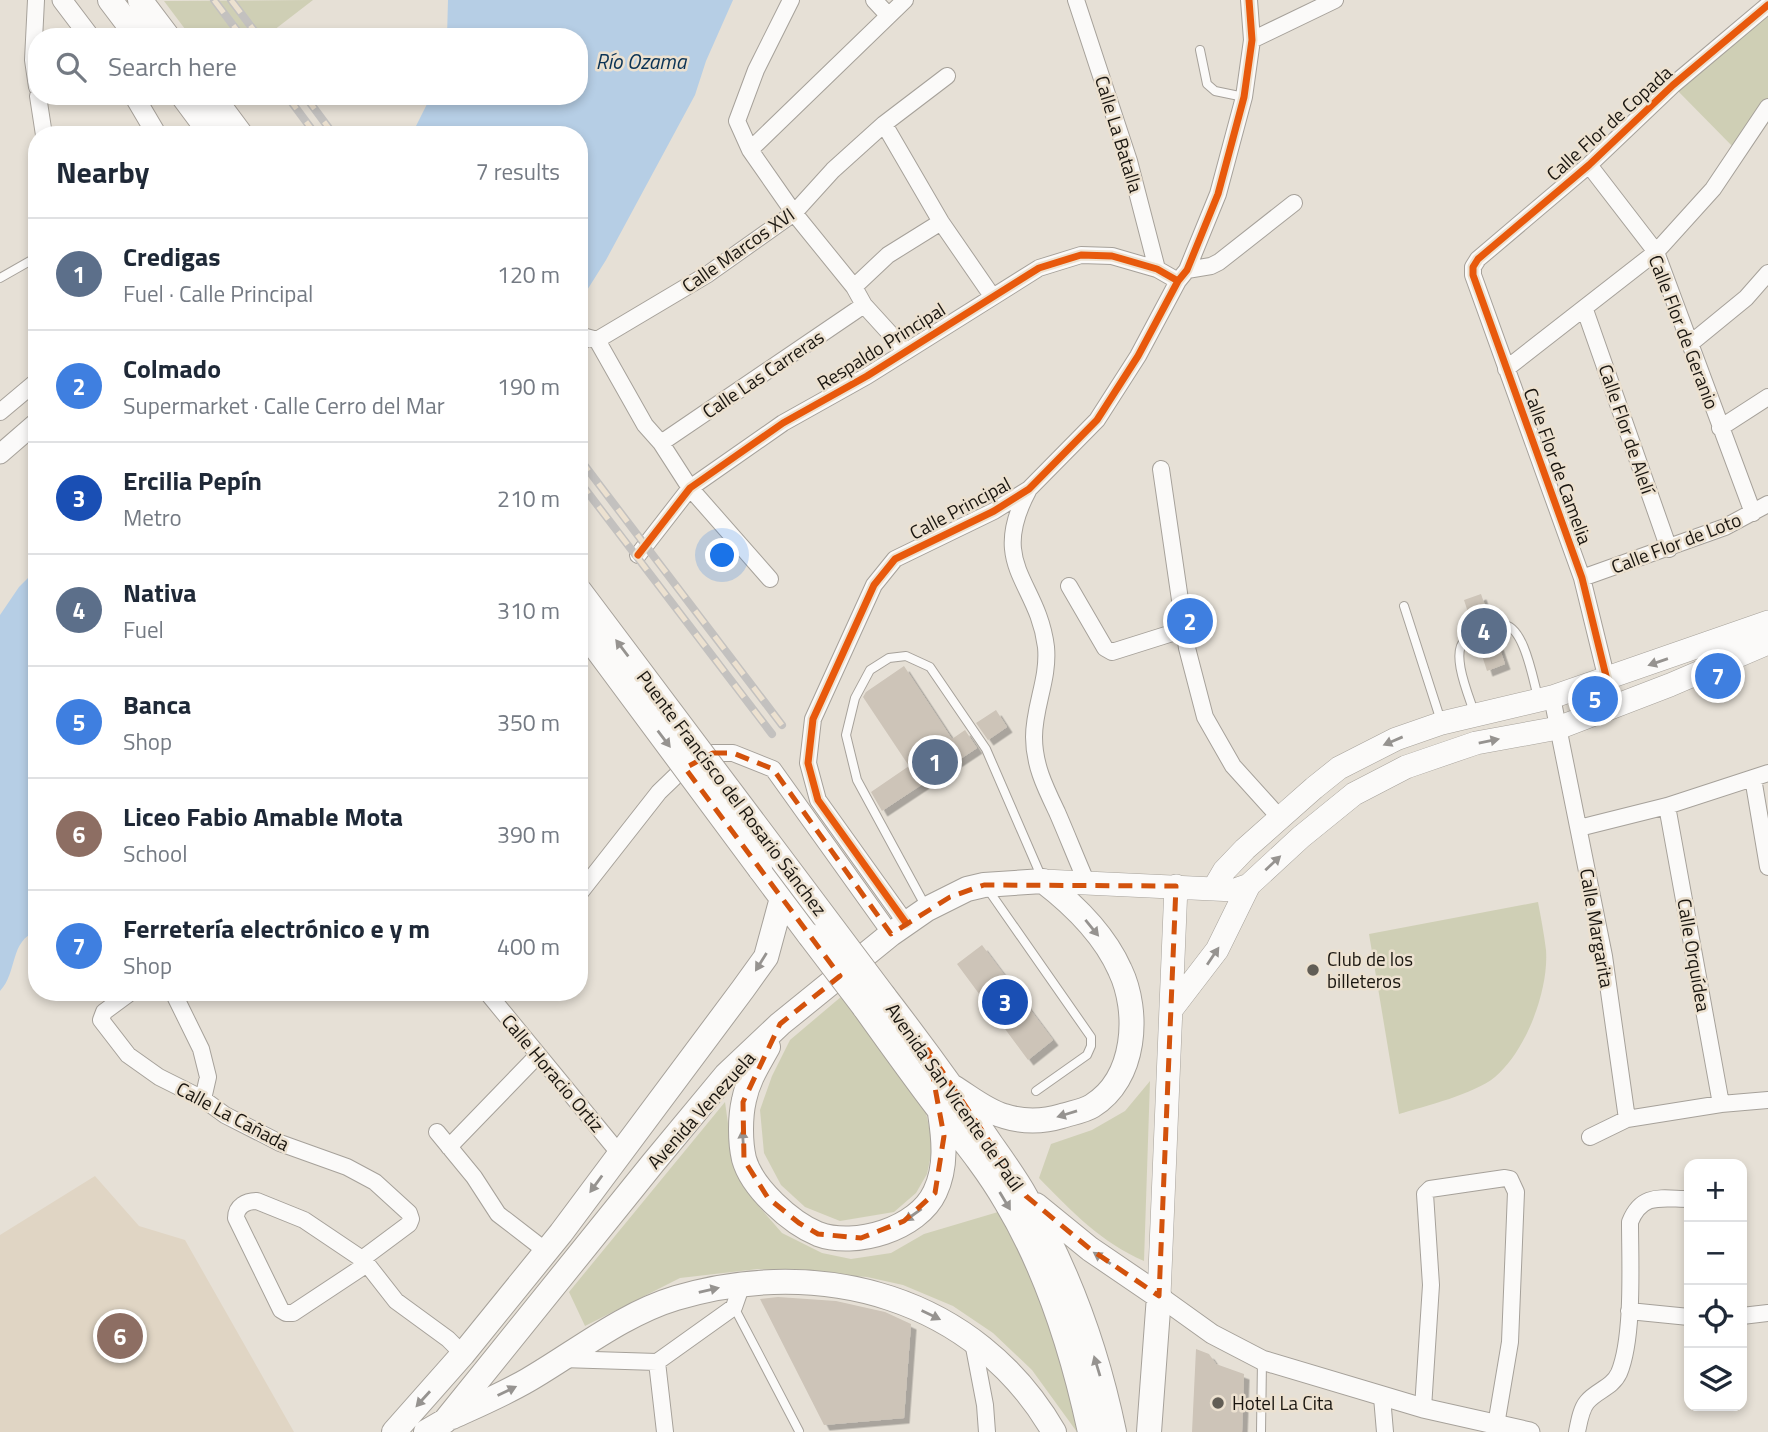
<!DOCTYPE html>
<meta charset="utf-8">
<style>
:root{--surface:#fff;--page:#f2f2f3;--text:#1f2937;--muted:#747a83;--line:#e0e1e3;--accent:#7c3aed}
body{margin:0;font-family:"Titillium Web",sans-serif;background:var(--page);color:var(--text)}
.controls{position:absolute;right:21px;bottom:21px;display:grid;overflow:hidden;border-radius:14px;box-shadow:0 4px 10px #0003}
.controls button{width:63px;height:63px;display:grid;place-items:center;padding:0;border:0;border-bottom:2px solid var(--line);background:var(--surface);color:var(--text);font:35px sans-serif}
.you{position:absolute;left:723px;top:556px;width:24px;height:24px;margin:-18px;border:5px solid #fff;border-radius:50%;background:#1a73e8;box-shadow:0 0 0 10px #1a73e833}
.badge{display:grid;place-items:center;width:46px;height:46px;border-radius:50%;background:var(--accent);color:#fff;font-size:23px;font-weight:700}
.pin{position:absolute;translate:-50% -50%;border:4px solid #fff;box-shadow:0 2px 7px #0006}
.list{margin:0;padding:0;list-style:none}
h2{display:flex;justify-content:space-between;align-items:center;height:91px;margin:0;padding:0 28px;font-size:30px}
h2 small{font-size:23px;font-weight:400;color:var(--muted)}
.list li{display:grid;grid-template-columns:46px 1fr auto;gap:21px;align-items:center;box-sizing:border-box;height:112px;padding:0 28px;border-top:2px solid var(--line)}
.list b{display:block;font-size:26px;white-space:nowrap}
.list p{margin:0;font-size:23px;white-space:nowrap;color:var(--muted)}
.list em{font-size:23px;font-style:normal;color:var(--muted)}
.icon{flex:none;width:38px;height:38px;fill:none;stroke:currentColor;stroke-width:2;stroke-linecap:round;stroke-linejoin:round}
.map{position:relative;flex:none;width:1768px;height:1432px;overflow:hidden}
.search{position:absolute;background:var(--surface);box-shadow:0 4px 10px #0003;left:28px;top:28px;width:560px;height:77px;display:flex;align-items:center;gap:18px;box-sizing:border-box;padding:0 24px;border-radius:28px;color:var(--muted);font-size:26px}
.panel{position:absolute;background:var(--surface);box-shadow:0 4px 10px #0003;left:28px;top:126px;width:560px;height:875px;border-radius:28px}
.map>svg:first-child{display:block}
</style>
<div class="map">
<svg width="1768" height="1432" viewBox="0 0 1768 1432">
<defs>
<filter id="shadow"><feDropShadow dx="5.5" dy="5.5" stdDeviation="0" flood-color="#0004"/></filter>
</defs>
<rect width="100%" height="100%" fill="#e6e0d6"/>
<path fill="#e0d5c4" d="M95 1176 139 1226 185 1240 294 1432H0V1235Z"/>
<path fill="#cfcfb5" d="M313 0 265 37H191L164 1Z
M1768 8V100L1736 150 1675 88Z
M1538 902C1541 918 1544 934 1546 950 1549 990 1526 1051 1495 1077 1474 1094 1426 1106 1399 1114L1369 934Z
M842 996 925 1108 933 1146 927 1174 916 1193 894 1212 840 1221 805 1207 781 1185 764 1153 760 1110 772 1076 790 1040Z
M1150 1081 1144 1261C1102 1243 1071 1211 1039 1178L1051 1144 1092 1130 1125 1111Z
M725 1102 731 1145 740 1176 756 1203 782 1233 822 1253 851 1259 891 1253 924 1234 998 1212 1035 1283 1068 1385 1077 1432 1032 1370 993 1333 953 1306 903 1285 867 1277 758 1269 680 1278 585 1326 569 1292Z"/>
<path fill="#b6cee5" d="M448 0H733L706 61 695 95 606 260 579 303V135H409L415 128 431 96H579V37H447Z
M37 569V931C9 941 18 972 0 991V615L19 587Z"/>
<path fill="#cdc4b8" filter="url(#shadow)" d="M1481 594 1491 623 1487 631 1489 634 1495 635 1505 664 1487 671 1477 640 1481 637V631L1473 628 1464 600Z
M904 666 952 739 965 730 977 748 882 811 871 792 909 766 863 697 866 692Z
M996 710 1007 727 988 740 976 723Z
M982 945 1053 1040 1028 1060 957 964Z
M778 1297 836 1301 885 1312 911 1324 904 1418 824 1425 760 1299Z
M1196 1349 1209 1354 1216 1364 1244 1374 1242 1432H1192Z"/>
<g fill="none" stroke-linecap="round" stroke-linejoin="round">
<g stroke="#a6a19a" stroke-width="10">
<path id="service" d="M1200 50 1207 84 1215 91 1244 97
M0 278 37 257
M1404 606 1441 721
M1493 629C1496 628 1500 625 1503 625 1524 625 1533 680 1538 697
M1474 712C1469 696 1450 653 1465 640 1467 637 1472 636 1475 634
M987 888 1091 1037V1046L1087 1055 1036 1091
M926 907 857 780 846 735 855 698 870 670 889 658 906 656 930 667 986 749 1041 876
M734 1307 799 1431
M1261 1432 1262 1360"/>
</g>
<g stroke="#a6a19a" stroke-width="18">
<path id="minor" d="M36 0 33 60 37 87
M791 0 756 70 737 121 750 150 794 213 854 287 864 305 905 350
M874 0 888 15
M1076 0 1129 161 1157 269
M1252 40 1335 0
M38 96 44 135
M884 124 941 222 992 296
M750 150 905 0
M1589 165 1656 252 1753 513
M1187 270 1211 266 1219 262 1294 203
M854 287 888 255 941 222
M1585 310 1669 549
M597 340 645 425 661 443 690 488 770 579
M1691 343 1746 298 1768 273
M579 345 586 337 597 340 708 274 794 213 833 170 884 124 947 76
M1506 369 1656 252 1713 189 1768 107
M0 412 37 381
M1720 428 1768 397
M661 443 864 305
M1161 469 1187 648 1205 717 1233 766 1280 818
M1028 491C988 566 1038 581 1046 647 1049 679 1034 706 1034 737 1034 765 1045 787 1057 812 1067 835 1076 858 1086 881
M638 555 690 488 783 423 867 376 1039 268 1081 255 1112 256 1157 269 1178 281
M1582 578 1725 527 1768 504
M1069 586 1105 648 1112 652 1185 629
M1607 680 1582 578 1473 275V267L1478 259 1589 165 1673 85 1768 5
M1552 697 1604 956 1627 1119
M1753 778 1768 867
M1667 806 1721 1104
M1579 828 1667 806 1768 773
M579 894 659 792 684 768 713 753H733L773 769 891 934
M906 923 818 800 808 763 813 719 874 585 895 559 994 511 1029 489 1097 420 1138 356 1178 281 1187 270 1218 194 1244 97 1252 40 1249 0
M131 992 104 1012 101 1020 128 1055 159 1077 203 1099 225 1115 280 1143 347 1167 375 1182 409 1213 411 1219 409 1224 362 1259
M173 992 201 1049 208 1077 203 1099
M489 992 490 996 619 1153
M437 1132 474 1177 498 1214 546 1251
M1590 1137 1627 1119 1721 1104 1768 1100
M449 1147 538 1055
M367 1264 293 1313H286L281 1310 236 1218C236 1206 246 1201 257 1201L304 1220 362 1259 367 1264 396 1301 448 1339 463 1354
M1629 1311 1689 1317
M1742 1316 1768 1313
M973 1342 985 1405 987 1432
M562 1359 657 1362
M1382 1397 1385 1432
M1423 1408 1431 1285 1425 1194 1430 1189 1505 1178 1510 1179 1516 1192 1510 1342 1496 1425
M665 1432 657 1362 734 1307 742 1284
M1577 1432C1579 1422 1581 1409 1587 1402 1597 1390 1612 1388 1619 1373 1634 1337 1630 1262 1630 1222 1642 1192 1662 1199 1689 1199"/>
</g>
<g stroke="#a6a19a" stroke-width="21">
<path id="tertiary" d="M62 0 90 37
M134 96 157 135
M0 454 37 422
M1159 1296 1212 1334 1262 1360 1423 1408 1530 1432"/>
</g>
<g stroke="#a6a19a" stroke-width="24">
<path id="secondary" d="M1043 881 1235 890 1249 885 1301 837 1354 794 1406 767 1476 743 1558 728 1670 685 1768 643
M1214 888 1224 871 1245 849 1314 788 1339 768 1396 739 1442 723 1552 697 1768 622
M1171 1010 1217 950 1249 885
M1159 1296 1176 886"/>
</g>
<g stroke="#a6a19a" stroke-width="26">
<path id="primary" d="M110 0 138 37
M140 0 168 37
M183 96 212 135
M212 96 241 135
M760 869 810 936
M884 996C921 1044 957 1093 991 1144 1003 1161 1016 1179 1026 1197 1068 1270 1097 1350 1114 1432
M864 1007C889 1042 914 1077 940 1111 963 1140 987 1169 1006 1202 1048 1272 1073 1353 1090 1432
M768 1047C758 1065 748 1080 744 1100 740 1117 740 1142 744 1159 752 1188 791 1223 818 1234 855 1248 918 1229 935 1192 947 1167 944 1139 940 1113
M1036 1205 1090 1249 1159 1296 1149 1432
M452 1417C478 1405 504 1394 528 1380 576 1352 623 1314 676 1298 821 1255 976 1297 1054 1432
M394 1432 463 1354 561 1233 743 989 766 957 782 898
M426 1432 445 1421 653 1163 726 1075 780 1024 891 934 927 909 967 889 984 885 1043 881C1073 904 1104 934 1120 970 1140 1012 1136 1079 1092 1106 1084 1111 1071 1113 1062 1116 1042 1122 1023 1122 1004 1116 986 1111 968 1096 953 1087"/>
</g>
<use href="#service" stroke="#fbfaf9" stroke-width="8"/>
<use href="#minor" stroke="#fbfaf9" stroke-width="16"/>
<use href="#tertiary" stroke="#fbfaf9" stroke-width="19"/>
<use href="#secondary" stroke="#fbfaf9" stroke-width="23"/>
<use href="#primary" stroke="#fbfaf9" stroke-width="24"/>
<g stroke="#c3c1bf" stroke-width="8">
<path id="rail" d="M214 0 242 37
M231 0 259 37
M287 96 316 135
M305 96 334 135
M579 458 782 725
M579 481 772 734"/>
</g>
<use href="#rail" stroke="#ece1d0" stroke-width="5" stroke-dasharray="16" stroke-linecap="butt"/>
<g stroke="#a6a19a" stroke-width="26" stroke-linecap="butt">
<path id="primary-bridge" d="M579 590 884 996
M579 625 760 869
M810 936 864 1007"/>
</g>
<use href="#primary-bridge" stroke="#fbfaf9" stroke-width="24"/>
<g stroke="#ece1d0" stroke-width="11">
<path id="cycleway" d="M638 555 690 488 783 423 867 376 1039 268 1081 255 1112 256 1157 269 1178 281
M1607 680 1582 578 1473 275V267L1478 259 1589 165 1673 85 1768 5
M906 923 818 800 808 763 813 719 874 585 895 559 994 511 1029 489 1097 420 1138 356 1178 281 1187 270 1218 194 1244 97 1252 40 1249 0"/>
</g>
<use href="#cycleway" stroke="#e8590c" stroke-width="7"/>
</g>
<defs><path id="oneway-solid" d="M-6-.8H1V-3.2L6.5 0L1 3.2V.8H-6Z" transform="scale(1.75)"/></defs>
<g fill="#969390">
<use href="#oneway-solid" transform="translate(622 648) rotate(-127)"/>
<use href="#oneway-solid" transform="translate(1658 662) rotate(161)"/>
<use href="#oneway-solid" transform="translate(664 739) rotate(53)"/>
<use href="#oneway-solid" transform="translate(1393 741) rotate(157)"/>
<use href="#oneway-solid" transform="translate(1489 741) rotate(-11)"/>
<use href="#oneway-solid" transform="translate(1273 863) rotate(-43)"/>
<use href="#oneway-solid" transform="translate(1092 928) rotate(51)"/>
<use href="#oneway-solid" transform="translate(1213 956) rotate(-56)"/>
<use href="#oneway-solid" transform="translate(761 962) rotate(122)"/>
<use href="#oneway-solid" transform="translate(1067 1114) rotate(163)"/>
<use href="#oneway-solid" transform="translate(743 1140) rotate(-94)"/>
<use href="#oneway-solid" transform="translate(596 1184) rotate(126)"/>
<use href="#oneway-solid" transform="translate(1005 1201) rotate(59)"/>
<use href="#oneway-solid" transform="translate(913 1215) rotate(145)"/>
<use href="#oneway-solid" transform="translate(1102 1258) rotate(-146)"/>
<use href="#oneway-solid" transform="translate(709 1290) rotate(-13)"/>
<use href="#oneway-solid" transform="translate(931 1315) rotate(26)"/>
<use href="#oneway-solid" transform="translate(1097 1366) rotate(-107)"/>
<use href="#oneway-solid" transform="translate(507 1391) rotate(-26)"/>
<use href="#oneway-solid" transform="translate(423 1399) rotate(132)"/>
</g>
<path fill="none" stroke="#d3520c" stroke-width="5" stroke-dasharray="14 9" stroke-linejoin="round" d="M713 753H733L773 769 891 934 950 897 984 885 1176 886 1159 1296 1090 1249 1026 1196 928 1050 944 1136 935 1193 904 1221 861 1238 818 1234 799 1223 768 1198 744 1160 743 1102 780 1024 840 976 685 768Z"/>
<g fill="#615d55" stroke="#ece1d0" stroke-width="2.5">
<circle cx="1313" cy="970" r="7"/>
<circle cx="1218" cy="1403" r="7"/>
</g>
<g text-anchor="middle" stroke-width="5" stroke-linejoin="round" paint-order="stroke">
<g font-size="19" fill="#1a1610" stroke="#ece1d0">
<text transform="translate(1609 123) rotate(-42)" y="7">Calle Flor de Copada</text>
<text transform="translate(1119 134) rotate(73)" y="7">Calle La Batalla</text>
<text transform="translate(738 250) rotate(-35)" y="7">Calle Marcos XVI</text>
<text transform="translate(1684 332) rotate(69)" y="7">Calle Flor de Geranio</text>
<text transform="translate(881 346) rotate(-32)" y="7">Respaldo Principal</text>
<text transform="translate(763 374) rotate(-34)" y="7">Calle Las Carreras</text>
<text transform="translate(1627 429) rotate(71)" y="7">Calle Flor de Alelí</text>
<text transform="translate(1558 466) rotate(70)" y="7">Calle Flor de Camelia</text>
<text transform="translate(960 508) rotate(-28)" y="7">Calle Principal</text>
<text transform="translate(1676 543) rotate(-21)" y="7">Calle Flor de Loto</text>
<text transform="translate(732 793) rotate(53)" y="7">Puente Francisco del Rosario Sánchez</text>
<text transform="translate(1597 928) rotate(80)" y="7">Calle Margarita</text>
<text transform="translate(1694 955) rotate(80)" y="7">Calle Orquídea</text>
<text transform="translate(553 1073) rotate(50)" y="7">Calle Horacio Ortiz</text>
<text transform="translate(955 1097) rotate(55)" y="7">Avenida San Vicente de Paúl</text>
<text transform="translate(701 1110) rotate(-48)" y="7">Avenida Venezuela</text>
<text transform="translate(233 1116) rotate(28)" y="7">Calle La Cañada</text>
</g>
<g font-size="19" fill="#1a1610" stroke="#ece1d0" text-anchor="start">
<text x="1327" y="966">Club de los<tspan x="1327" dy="22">billeteros</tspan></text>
<text x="1232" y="1410">Hotel La Cita</text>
</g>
<g font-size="21" font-style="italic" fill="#0b3355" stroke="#ece1d0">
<text x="641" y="69">Río Ozama</text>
</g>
</g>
</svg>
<div class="controls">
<button>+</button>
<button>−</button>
<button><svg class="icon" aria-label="locate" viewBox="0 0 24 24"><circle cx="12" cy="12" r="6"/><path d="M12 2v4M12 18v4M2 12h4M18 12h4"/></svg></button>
<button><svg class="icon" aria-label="layers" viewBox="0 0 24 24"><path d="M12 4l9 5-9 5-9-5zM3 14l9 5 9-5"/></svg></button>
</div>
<div class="you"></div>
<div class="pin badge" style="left:935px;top:762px;background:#5c6f8a">1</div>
<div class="pin badge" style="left:1190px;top:621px;background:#3f7fe0">2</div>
<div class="pin badge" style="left:1005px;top:1002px;background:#1a4fb4">3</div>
<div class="pin badge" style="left:1484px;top:631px;background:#5c6f8a">4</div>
<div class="pin badge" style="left:1595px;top:699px;background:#3f7fe0">5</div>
<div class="pin badge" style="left:120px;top:1336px;background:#8d6e63">6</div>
<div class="pin badge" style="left:1718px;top:676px;background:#3f7fe0">7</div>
<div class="search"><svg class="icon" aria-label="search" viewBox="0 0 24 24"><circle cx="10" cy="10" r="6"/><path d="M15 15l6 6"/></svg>Search here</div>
<section class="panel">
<h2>Nearby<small>7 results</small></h2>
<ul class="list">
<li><span class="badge" style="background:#5c6f8a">1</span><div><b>Credigas</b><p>Fuel · Calle Principal</p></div><em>120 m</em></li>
<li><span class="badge" style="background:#3f7fe0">2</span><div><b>Colmado</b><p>Supermarket · Calle Cerro del Mar</p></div><em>190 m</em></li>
<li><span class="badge" style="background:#1a4fb4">3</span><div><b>Ercilia Pepín</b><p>Metro</p></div><em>210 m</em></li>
<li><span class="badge" style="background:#5c6f8a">4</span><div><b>Nativa</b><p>Fuel</p></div><em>310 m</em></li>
<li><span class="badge" style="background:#3f7fe0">5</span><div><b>Banca</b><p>Shop</p></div><em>350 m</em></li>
<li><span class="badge" style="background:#8d6e63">6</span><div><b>Liceo Fabio Amable Mota</b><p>School</p></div><em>390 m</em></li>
<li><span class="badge" style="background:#3f7fe0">7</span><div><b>Ferretería electrónico e y m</b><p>Shop</p></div><em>400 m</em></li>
</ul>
</section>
</div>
